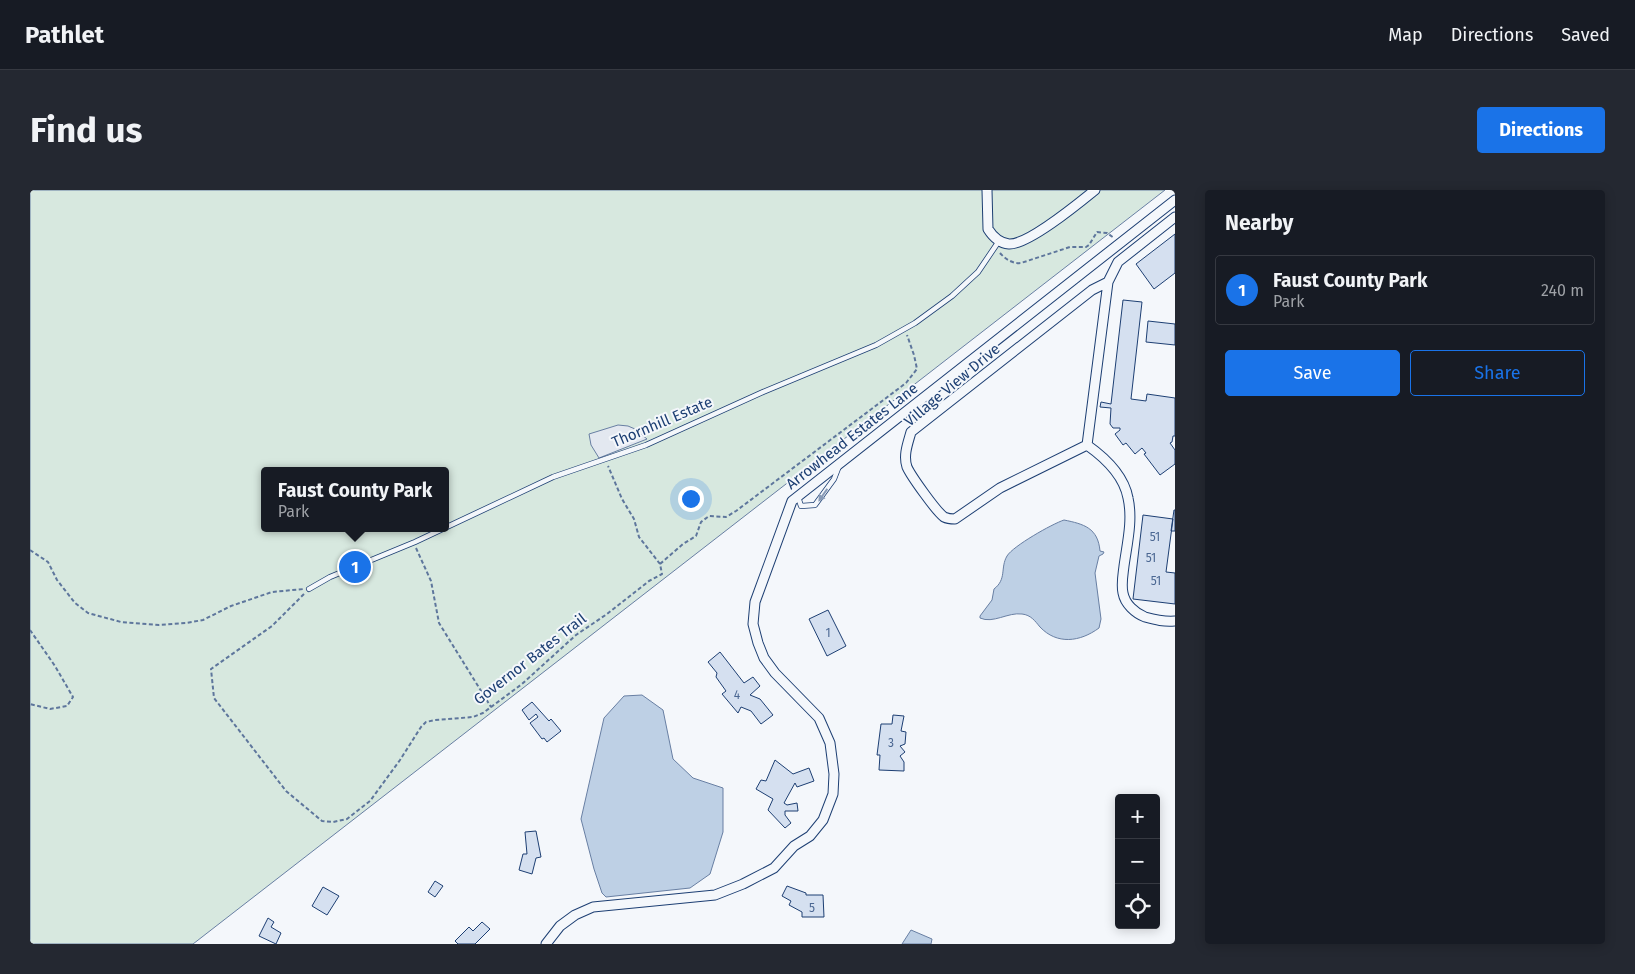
<!DOCTYPE html>
<meta charset="utf-8">
<style>
:root{--surface:#171b24;--page:#242831;--text:#f1f3f6;--muted:#9ea1a6;--line:#363941;--accent:#1a73e8}
body{margin:0;font-family:"Fira Sans",sans-serif;background:var(--page);color:var(--text)}
.controls{position:absolute;right:15px;bottom:15px;display:grid;overflow:hidden;border-radius:5px;box-shadow:0 2px 12px #0003}
.controls button{width:45px;height:45px;display:grid;place-items:center;padding:0;border:0;border-bottom:1px solid var(--line);background:var(--surface);color:var(--text);font:25px sans-serif}
.you{position:absolute;left:660px;top:308px;width:18px;height:18px;margin:-12px;border:4px solid #fff;border-radius:50%;background:#1a73e8;box-shadow:0 0 0 8px #1a73e833}
.badge{display:grid;place-items:center;width:32px;height:32px;border-radius:50%;background:var(--accent);color:#fff;font-size:16px;font-weight:700}
.pin{position:absolute;translate:-50% -50%;border:2px solid #fff;box-shadow:0 1px 5px #0006}
.popup{position:absolute;left:231px;top:277px;width:188px;height:65px;box-sizing:border-box;display:grid;place-content:center;border-radius:5px;background:var(--surface);filter:drop-shadow(0 1px 4px #0005);font-size:16px;white-space:nowrap;color:var(--muted)}
.popup b{font-size:19px;color:var(--text)}
.popup::after{content:'';position:absolute;left:50%;top:100%;margin-left:-10px;border:10px solid transparent;border-top-color:var(--surface)}
.list{margin:0;padding:0;list-style:none}
h2{display:flex;justify-content:space-between;align-items:center;height:65px;margin:0;padding:0 20px;font-size:21px}
h2 small{font-size:16px;font-weight:400;color:var(--muted)}
.list li{display:grid;grid-template-columns:32px 1fr auto;gap:15px;align-items:center;box-sizing:border-box;height:70px;margin:0 10px 10px;padding:0 10px;border:1px solid var(--line);border-radius:5px}
.list b{display:block;font-size:19px;white-space:nowrap}
.list p{margin:0;font-size:16px;white-space:nowrap;color:var(--muted)}
.list em{font-size:16px;font-style:normal;color:var(--muted)}
.actions{display:flex;gap:10px;padding:15px 20px}
.actions a{flex:1;padding:11px 0;border:1px solid var(--accent);border-radius:5px;text-align:center;font-size:18px;color:var(--accent)}
.actions .main{background:var(--accent);color:#fff}
.icon{flex:none;width:28px;height:28px;fill:none;stroke:currentColor;stroke-width:2;stroke-linecap:round;stroke-linejoin:round}
.map{position:relative;flex:none;width:1145px;height:754px;overflow:hidden;border-radius:5px}
header{display:flex;align-items:center;gap:30px;box-sizing:border-box;height:70px;padding:0 25px;background:var(--surface);border-bottom:1px solid var(--line)}
header strong{font-size:24px}
nav{display:flex;gap:28px;margin-inline-start:auto;font-size:18px}
.intro{display:flex;align-items:center;justify-content:space-between;box-sizing:border-box;height:120px;padding:0 30px}
h1{margin:0;font-size:35px}
.button{padding:12px 22px;border-radius:5px;background:var(--accent);color:#fff;font-size:18px;font-weight:700}
main{display:flex;gap:30px;padding:0 30px}
aside{flex:1;background:var(--surface);border-radius:5px;box-shadow:0 2px 12px #0003}
.map>svg:first-child{display:block}
</style>
<header>
<strong>Pathlet</strong>
<nav><a>Map</a><a>Directions</a><a>Saved</a></nav>
</header>
<div class="intro"><h1>Find us</h1><a class="button">Directions</a></div>
<main>
<div class="map">
<svg width="1145" height="754" viewBox="0 0 1145 754">
<rect width="100%" height="100%" fill="#f4f7fb"/>
<path fill="#d7e8df" stroke="#687fa3" fill-rule="evenodd" d="M0 0H1135L163 754H0ZM235 281H415V338H235Z"/>
<path fill="#e3e8f0" stroke="#687fa3" d="M588 235 598 236 605 239 617 249 569 268 561 255 559 244Z"/>
<path fill="#bed0e5" stroke="#687fa3" d="M1034 330C1054 334 1068 338 1070 361L1074 362 1073 364 1069 366 1065 383 1071 429 1069 438C1050 452 1027 455 1010 437 1005 431 1001 425 992 424 978 422 963 434 950 428V426L962 410 964 399C977 389 970 378 977 366 983 356 1022 334 1034 330Z
M612 505 633 520 643 569 663 588 693 598V642L680 684 660 698 576 707 572 703 564 679 551 629 574 528 594 506Z
M881 740 902 749 901 754H872Z"/>
<path fill="#d5e0f0" stroke="#1d3f73" d="M1145 44V83L1124 99 1106 74Z
M1093 110 1112 112 1101 209 1116 211 1117 204 1145 208V246H1143L1142 252 1140 253 1145 260V274L1130 285 1114 264 1116 263 1112 258 1105 264 1096 253 1093 255 1085 244 1090 240V238H1083L1080 234 1081 218 1070 217 1071 212 1081 214Z
M1118 131 1145 134V155L1116 152Z
M1144 320H1145V341H1141Z
M1113 325 1143 329 1136 382 1145 383V414L1103 409Z
M798 420 816 456 797 466 779 429Z
M690 462 714 493 723 487 730 496 720 505 730 509 743 525 731 534 721 521 711 517 708 523 692 504 696 501 686 487 687 483 678 472Z
M502 512 519 531 521 529 531 541 517 552 514 548 512 549 500 533 508 527 506 524 499 530 492 520Z
M863 525 874 526 871 541 876 542 875 554 870 556 875 562 870 566 874 572V581L849 580 850 565H847L851 534H862Z
M745 570 763 584 779 578 784 591 767 597 765 593 754 613 757 615 767 613 768 621H755V625L761 633 755 638 738 620 743 609 726 599 731 590 736 591Z
M506 641 511 667 506 668 502 684 489 680 493 664H497L495 642Z
M405 691 413 696 405 707 398 702Z
M757 696 776 703V705H793L794 727H772V722L759 715 761 711 752 706Z
M293 697 309 706 297 725 282 716Z
M238 728 244 732 241 737 251 743 246 754 229 746Z
M452 732 460 739 445 754H428L425 751 439 737 443 741Z"/>
<g fill="none" stroke-linecap="round" stroke-linejoin="round">
<g stroke="#1d3f73" stroke-width="6">
<path id="lane" d="M768 307 771 316 785 315 804 289 809 276
M279 399 300 387 385 352 523 287 616 255 733 202 846 155 885 133 922 106 948 82 969 51"/>
</g>
<g stroke="#1d3f73" stroke-width="11">
<path id="street" d="M957 0 958 39C963 47 969 53 979 54 998 55 1049 13 1065 0
M1078 92 1062 100 881 242C878 253 873 265 877 277 881 286 906 321 914 327 918 329 921 329 925 329L970 298 1057 255 1078 92 1088 72 1145 27
M1057 255C1074 267 1094 286 1098 308 1103 330 1097 354 1094 376 1093 385 1091 394 1093 403 1095 414 1105 423 1115 427 1126 430 1134 432 1145 431
M516 754 530 736 545 725 563 717 685 705 713 694 744 678 764 656 780 646 793 630 803 604 804 584 800 553 789 528 745 483 734 468 728 453 723 434 725 412 762 311 1145 10"/>
</g>
<path stroke="#5e769c" stroke-width="2" stroke-dasharray="4 2.5" stroke-linecap="butt" d="M970 63C975 69 983 74 991 73L1040 57H1056L1059 55 1067 42 1077 43 1084 48
M386 358 401 391 409 433 461 517
M0 360 18 372 27 390 45 413 58 423 91 432 129 435 156 433 173 430 201 416 242 402 274 399
M630 374 653 354 666 346 671 332 679 326 696 327 706 321 876 193 887 179 884 165 877 145
M274 404 242 436 181 479 184 508 256 601 292 631 303 632 317 629 340 611 370 570 391 537 396 532 405 530 443 527 453 523 492 494 546 445 577 424 619 391 632 384 630 374 609 347 604 329 592 309 578 276
M0 440 25 476 43 507 37 516 20 519 0 514"/>
<use href="#lane" stroke="#f4f7fb" stroke-width="4.5"/>
<use href="#street" stroke="#f4f7fb" stroke-width="9"/>
</g>
<defs><path id="oneway-solid" d="M-6-.8H1V-3.2L6.5 0L1 3.2V.8H-6Z" transform="scale(1.25)"/></defs>
<use fill="#889bb7" href="#oneway-solid" transform="translate(793 305) rotate(125)"/>
<g text-anchor="middle" stroke-width="4" stroke-linejoin="round" paint-order="stroke">
<g font-size="12" fill="#4b6792">
<text x="1125" y="351">51</text>
<text x="1121" y="372">51</text>
<text x="1126" y="395">51</text>
<text x="798" y="447">1</text>
<text x="707" y="509">4</text>
<text x="861" y="557">3</text>
<text x="782" y="722">5</text>
</g>
<g font-size="15" fill="#1d3f73" stroke="#f4f7fb">
<text transform="translate(922 195) rotate(-40)" y="5">Village View Drive</text>
<text transform="translate(632 232) rotate(-23)" y="5">Thornhill Estate</text>
<text transform="translate(822 246) rotate(-38)" y="5">Arrowhead Estates Lane</text>
<text transform="translate(500 469) rotate(-38)" y="5">Governor Bates Trail</text>
</g>
</g>
</svg>
<div class="controls">
<button>+</button>
<button>−</button>
<button><svg class="icon" aria-label="locate" viewBox="0 0 24 24"><circle cx="12" cy="12" r="6"/><path d="M12 2v4M12 18v4M2 12h4M18 12h4"/></svg></button>
</div>
<div class="you"></div>
<div class="pin badge" style="left:325px;top:377px">1</div>
<div class="popup"><b>Faust County Park</b>Park</div>
</div>
<aside>
<h2>Nearby<small></small></h2>
<ul class="list">
<li><span class="badge">1</span><div><b>Faust County Park</b><p>Park</p></div><em>240 m</em></li>
</ul>
<div class="actions"><a class="main">Save</a><a>Share</a></div>
</aside>
</main>
